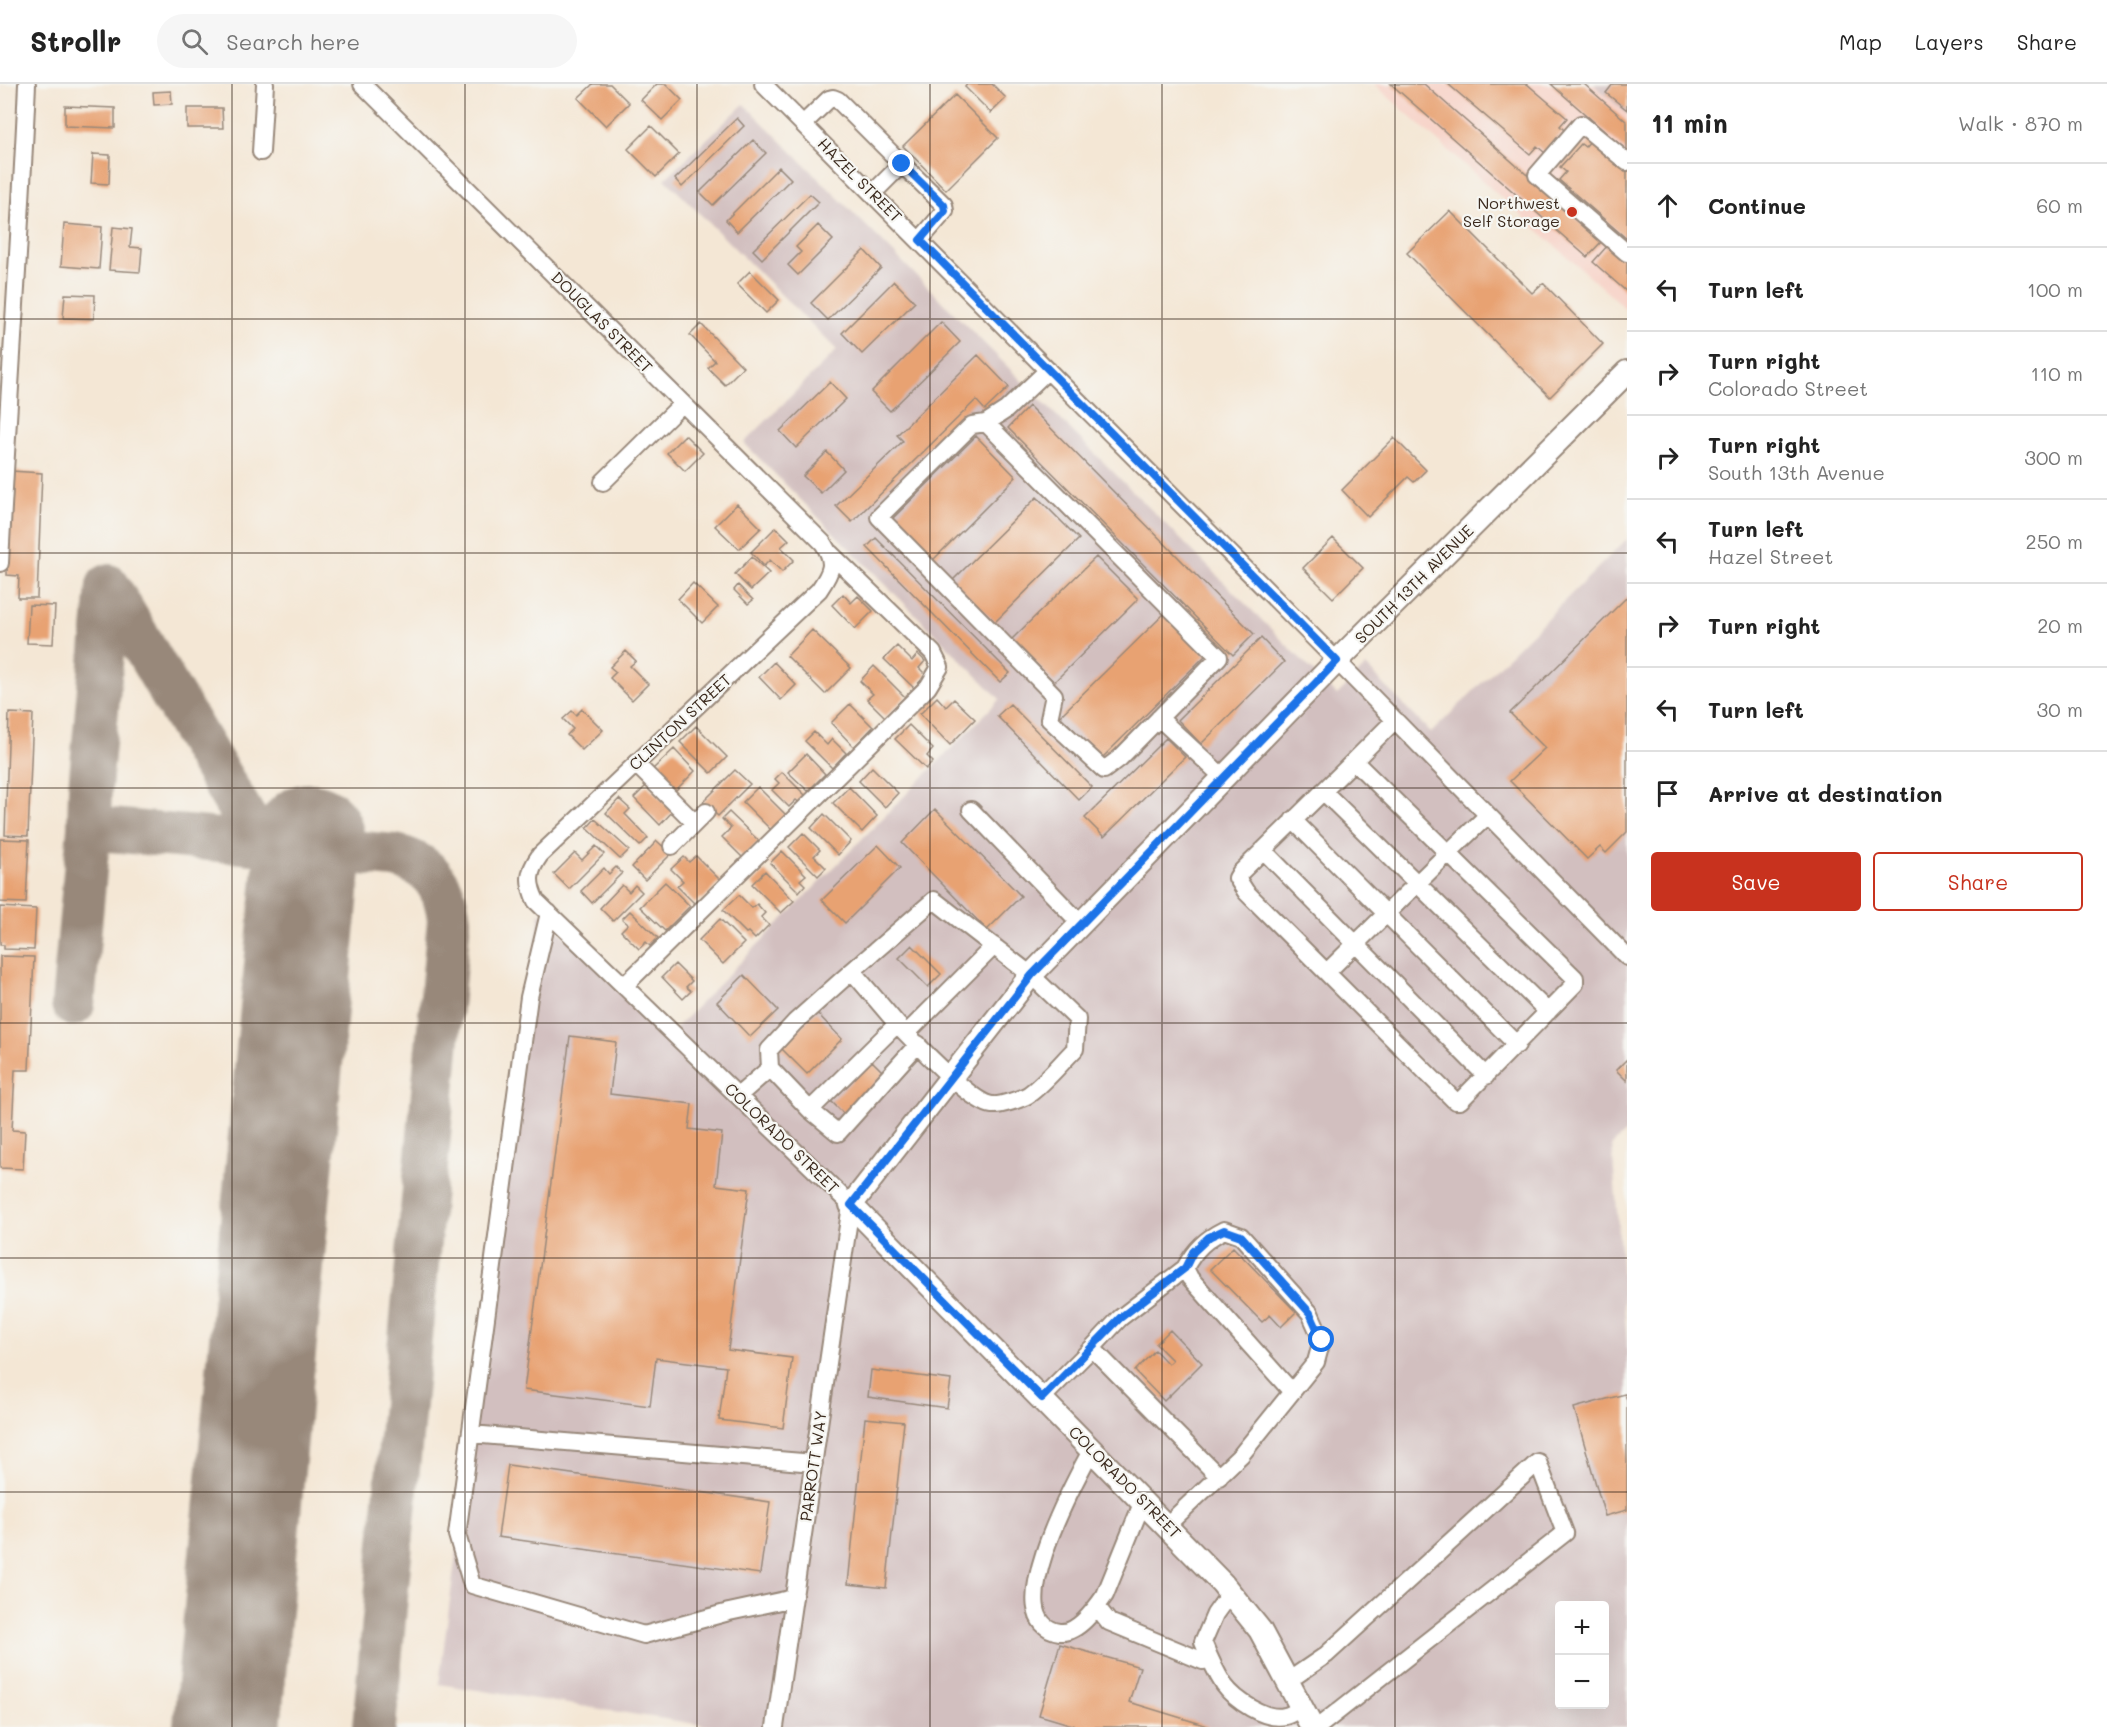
<!DOCTYPE html>
<meta charset="utf-8">
<style>
:root{--surface:#fff;--page:#f6f6f6;--text:#222;--muted:#767676;--line:#e0e0e0;--accent:#c8321e}
body{margin:0;font-family:Mali,sans-serif;background:var(--page);color:var(--text)}
.controls{position:absolute;right:18px;bottom:18px;display:grid;overflow:hidden;border-radius:6px;box-shadow:0 6px 24px #0002}
.controls button{width:54px;height:54px;display:grid;place-items:center;padding:0;border:0;border-bottom:2px solid var(--line);background:var(--surface);color:var(--text);font:30px sans-serif}
.stop{position:absolute;width:18px;height:18px;margin:-14px;border:4px solid #1a73e8;border-radius:50%;background:#fff}
.stop.end{background:#1a73e8;border-color:#fff;box-shadow:0 2px 6px #0008}
.list{margin:0;padding:0;list-style:none}
h2{display:flex;justify-content:space-between;align-items:center;height:78px;margin:0;padding:0 24px;font-size:26px}
h2 small{font-size:20px;font-weight:400;color:var(--muted)}
.list li{display:grid;grid-template-columns:39px 1fr auto;gap:18px;align-items:center;box-sizing:border-box;height:84px;padding:0 24px;border-top:2px solid var(--line)}
.list b{display:block;font-size:22px;white-space:nowrap}
.list p{margin:0;font-size:20px;white-space:nowrap;color:var(--muted)}
.list em{font-size:20px;font-style:normal;color:var(--muted)}
.actions{display:flex;gap:12px;padding:18px 24px}
.actions a{flex:1;padding:14px 0;border:2px solid var(--accent);border-radius:6px;text-align:center;font-size:21px;color:var(--accent)}
.actions .main{background:var(--accent);color:#fff}
.icon{flex:none;width:33px;height:33px;fill:none;stroke:currentColor;stroke-width:2;stroke-linecap:round;stroke-linejoin:round}
.map{position:relative;flex:none;width:1627px;height:1643px;overflow:hidden}
header{display:flex;align-items:center;gap:36px;box-sizing:border-box;height:84px;padding:0 30px;background:var(--surface);border-bottom:2px solid var(--line)}
header strong{font-size:28px}
nav{display:flex;gap:33px;margin-inline-start:auto;font-size:21px}
.search{width:420px;height:54px;background:var(--page);display:flex;align-items:center;gap:15px;box-sizing:border-box;padding:0 21px;border-radius:33px;color:var(--muted);font-size:22px}
main{display:flex}
aside{flex:1;background:var(--surface)}
.map>svg:first-child{display:block}
</style>
<header>
<strong>Strollr</strong>
<div class="search"><svg class="icon" aria-label="search" viewBox="0 0 24 24"><circle cx="10" cy="10" r="6"/><path d="M15 15l6 6"/></svg>Search here</div>
<nav><a>Map</a><a>Layers</a><a>Share</a></nav>
</header>
<main>
<div class="map">
<svg width="1627" height="1643" viewBox="0 0 1627 1643">
<rect width="100%" height="100%" fill="#f6f6f2"/>
<filter id="ink" filterUnits="userSpaceOnUse"><feTurbulence type="fractalNoise" baseFrequency=".0167" numOctaves="2"/><feDisplacementMap in="SourceGraphic" scale="12" xChannelSelector="R" yChannelSelector="G"/><feConvolveMatrix kernelMatrix="1 2 1 2 8 2 1 2 1" color-interpolation-filters="sRGB"/></filter>
<filter id="wash" filterUnits="userSpaceOnUse"><feTurbulence type="fractalNoise" baseFrequency=".008" numOctaves="4" result="noise"/><feDisplacementMap in="SourceGraphic" scale="24" xChannelSelector="R" yChannelSelector="G"/><feGaussianBlur stdDeviation="1.35" result="paint"/><feColorMatrix in="noise" values="0 0 0 0 0 0 0 0 0 0 0 0 0 0 0 0 0 1.4 0 .05"/><feComposite in="paint" operator="in"/></filter>
<g filter="url(#wash)">
<rect width="100%" height="100%" fill="#f4e7d5"/>
<path fill="#f7d1c6" d="M1374 0H1593L1627 30V226Z"/>
<path fill="#d2bfbf" fill-rule="evenodd" d="M1593 0H1627V30Z
M744 20 1337 611 1366 582 1431 649 1627 455V1047L1612 1061 1627 1260V1643H716L439 1600 540 828 667 953 1000 615 744 359 837 266 665 95ZM1560 1522H1604V1620H1560Z"/>
<g fill="none" stroke-linecap="round" stroke-linejoin="round">
<path stroke="#98887a" stroke-width="44" d="M108 502 260 760
M89 744 395 772C430 780 445 801 449 836L374 1643
M73 920 89 744 90 704 108 502"/>
<path stroke="#98887a" stroke-width="108" d="M227 1643 310 753"/>
</g>
<g id="blocks">
<path fill="#e8a272" d="M593 0H610L629 19 606 42 578 14Z
M657 0H666L682 16 662 36 641 16Z
M967 0H992L1006 14 991 29 965 3Z
M1391 0H1424L1602 157 1587 173Z
M1448 0H1527L1567 34 1560 42 1564 46 1545 69 1537 62 1530 70Z
M1551 0H1584L1627 38V67Z
M1613 0H1627V26L1606 9Z
M171 7 172 20 154 21 153 8Z
M955 11 998 54 946 106 903 62Z
M65 22 115 24V44L65 42Z
M187 24H222L223 44H187Z
M737 34 744 42 682 103 675 95Z
M651 42 679 70 656 93 628 65Z
M753 56 766 69 713 121 700 108Z
M1591 56 1627 87V155L1559 96 1566 88 1560 83 1581 60 1585 63Z
M93 70 110 71 109 100 91 99Z
M779 83 791 95 737 148 726 136Z
M810 110 819 118 762 175 753 166Z
M1450 127 1532 209 1543 199 1603 260 1550 313 1407 169Z
M64 140 102 143 99 185 61 182Z
M818 141 833 156 798 191 788 181 801 168 796 163Z
M113 143 132 145 130 163 142 164 140 188 109 186Z
M1608 161 1627 178V208L1593 178Z
M864 166 881 184 828 236 811 219Z
M750 187 779 216 766 229 737 200Z
M894 197 915 218 862 270 842 249Z
M65 210 95 211 94 235 63 234Z
M941 238 960 258 890 327 871 308Z
M701 240 743 283 725 301 708 284 715 277 690 251Z
M978 271 1009 303 985 326 976 316 852 438 836 422 903 357 897 351Z
M830 298 846 315 796 364 780 347Z
M1029 322 1254 550 1233 571 1008 344Z
M685 351 703 369 685 387 667 369Z
M976 352 1016 393 932 477 891 436Z
M1394 354 1426 386 1414 398 1408 393 1368 433 1342 406Z
M827 368 844 386 821 409 803 392Z
M11 387 42 389 37 514H18L19 492 7 491Z
M1037 413 1079 455 995 538 953 496Z
M737 420 761 444 739 465 715 442Z
M776 443 789 456 781 463 794 476 782 488 770 476 764 482 751 468Z
M876 454 1010 589 1000 598 867 463Z
M1333 454 1363 484 1333 514 1303 484Z
M752 473 769 489 751 506 735 490Z
M1096 473 1138 515 1054 598 1012 555Z
M693 499 718 523 702 539 678 515Z
M738 501 753 516 748 520 734 506Z
M843 510 851 519 858 512 873 527 855 545 832 521Z
M1627 513V748L1606 769 1600 763 1587 775 1510 697 1545 664 1510 629Z
M29 521 55 522 53 560 27 559Z
M1165 529 1206 571 1102 674 1060 632Z
M812 546 851 584 825 610 787 572Z
M1261 554 1284 578 1201 660 1178 636Z
M897 562 912 577 918 570 925 577 919 584 926 591 914 604 884 575Z
M626 567 636 577 630 582 648 600 632 616 610 594 616 588 610 583Z
M774 578 796 601 781 616 759 593Z
M874 582 905 613 885 633 867 615 873 610 860 597Z
M937 613 946 623 954 615 975 635 950 661 920 630Z
M850 620 873 643 854 663 831 639Z
M1010 620 1092 703 1079 716 997 632Z
M582 625 603 646 582 666 567 651 573 645 563 635 572 627 576 631Z
M9 629 33 630 28 752 5 751Z
M909 641 933 665 927 672 933 678 926 685 895 655Z
M696 642 727 673 711 689 680 658Z
M814 648 827 661 832 655 846 669 832 684 805 657Z
M1166 654 1185 673 1104 753 1085 734Z
M674 665 695 687 675 707 653 685Z
M806 670 825 690 808 707 788 688Z
M872 683 898 709 885 723 859 697Z
M735 686 750 700 718 732 703 718Z
M782 688 807 713 801 720 796 716 789 723 772 706 779 699 775 695Z
M647 701 673 727 660 741 634 714Z
M758 703 788 733 773 748 743 718Z
M849 703 877 732 862 748 833 719Z
M619 715 630 725 625 730 648 754 640 762 606 729Z
M935 725 1021 812 987 846 902 759Z
M729 728 760 758 743 774 722 753 731 744 722 735Z
M824 730 851 757 838 771 811 744Z
M595 735 629 766 620 775 587 744Z
M803 749 820 766 814 772 826 784 818 792 789 763Z
M0 755 29 756 26 819 0 818Z
M657 757 671 770 645 796 632 783Z
M878 761 900 784 845 839 822 816Z
M596 762 604 770 569 805 554 790 575 769 582 776Z
M782 767 806 791 800 796 805 801 799 808 770 779Z
M696 772 721 797 702 816 701 814 695 820 677 802 683 797 671 785 684 773 689 778Z
M616 783 622 789 592 819 581 807 604 784 609 790Z
M765 787 794 817 781 829 752 800Z
M665 798 690 822 665 847 640 823Z
M622 801 629 808 635 801 642 808 613 837 600 824Z
M739 811 752 824 757 820 765 829 761 833 769 841 755 855 748 848 746 849 723 826Z
M0 823 36 825 34 866 4 865V861H0Z
M630 827 658 854 650 862 646 858 639 865 621 847 628 840 622 835Z
M720 835 744 859 723 880 699 856Z
M912 861 941 890 928 903 899 874Z
M0 872 34 873 29 986H15L12 1046 25 1047 23 1085 0 1084Z
M675 880 692 897 686 903 691 907 683 915 662 893Z
M744 891 778 926 750 953 717 918Z
M816 928 842 955 807 990 780 963Z
M570 952 616 958 610 1010 692 1020 689 1045 722 1049 716 1101 749 1105 728 1266 792 1274 783 1344 719 1336 726 1283 656 1274 650 1322 524 1306Z
M1627 975V997L1616 986Z
M872 977 885 990 844 1030 831 1017Z
M1233 1163 1296 1228 1281 1243 1270 1231 1262 1238 1210 1185Z
M1170 1246 1202 1279 1164 1317 1135 1287 1155 1266 1168 1280 1172 1276 1156 1260Z
M871 1286 951 1296 947 1324 868 1313Z
M1625 1310 1627 1316V1426L1605 1432 1574 1324Z
M865 1334 904 1338 886 1504 848 1500Z
M508 1381 770 1418 760 1490 498 1453Z
M1060 1560 1140 1583 1129 1618 1211 1643H1079L1039 1631Z"/>
</g>
</g>
<g filter="url(#ink)">
<use href="#blocks" fill-opacity="0" stroke="#98887a" stroke-width="1.5"/>
<g fill="none" stroke-linecap="round" stroke-linejoin="round">
<g stroke="#98887a" stroke-width="20">
<path id="minor" d="M362 0 823 459C836 479 832 487 819 506L540 771C528 788 527 798 536 817L851 1121 775 1643
M763 0 1337 577 1627 873
M803 40 829 15 833 14 838 16 902 80 873 109
M261 68 265 0
M1627 78 1581 40 1537 91 1627 169
M902 80 944 121 945 127 920 156
M986 339 1219 573 1120 674 1104 686 1049 635 1054 611 879 433 972 341 986 339 1006 326 1048 286
M603 398 682 320
M0 479C8 319 20 160 27 0
M1159 634 1224 694
M1395 636 1354 677 1448 769 1488 731
M636 680 695 739
M1323 707 1548 928
M971 726 1081 840
M1293 736 1517 961
M672 762 706 728
M1263 766 1486 992
M549 829 529 913 457 1451 472 1501 644 1551 729 1528 794 1514
M1327 888 1448 769 1575 894V900L1460 1017H1455L1246 808 1237 794 1240 789 1354 677
M624 902 928 603 940 583 933 569 830 469
M907 949 994 862
M770 984 769 966 795 938 852 887 897 940
M738 1012 770 984 810 1026 897 940C914 957 971 1019 992 1021 1000 1022 1021 1015 1028 1011 1045 999 1060 980 1075 965L1077 935 1031 891 934 816 852 887
M810 1026 838 1049 918 960
M1092 1264 1120 1234 1185 1184
M1042 1314 1092 1264 1219 1393
M471 1350 814 1379
M1092 1365C1077 1393 995 1540 1060 1548 1078 1550 1096 1524 1105 1511L1143 1417
M1167 1441 1241 1371 1316 1278 1322 1256 1310 1229 1241 1152 1224 1146C1206 1155 1195 1165 1185 1184L1190 1194 1292 1308
M1230 1509 1215 1530 1203 1558C1209 1573 1215 1587 1224 1601 1235 1616 1265 1637 1285 1632 1291 1631 1297 1626 1302 1624
M1097 1523 1109 1538 1203 1577 1210 1575
M1288 1597 1326 1571 1538 1378 1565 1449 1318 1643"/>
</g>
<g stroke="#98887a" stroke-width="26">
<path id="major" d="M1312 1643 1260 1546 1222 1499 851 1121 1031 891 1337 577 1627 288"/>
</g>
<use href="#minor" stroke="#fff" stroke-width="16"/>
<use href="#major" stroke="#fff" stroke-width="22"/>
</g>
</g>
<g fill="none" stroke-linecap="round" stroke-linejoin="round" filter="url(#ink)">
<path stroke="#1a73e8" stroke-width="8" d="M902 80 944 121 945 127 920 156 1337 577 1032 891 851 1121 1042 1314 1120 1234 1185 1184 1193 1168 1209 1153 1224 1146 1241 1152 1310 1229 1322 1256"/>
</g>
<path fill="none" stroke="#3b2a1e" stroke-width="1.5" stroke-opacity="0.55" d="M232 0V1643M465 0V1643M697 0V1643M930 0V1643M1162 0V1643M1395 0V1643M0 235H1627M0 469H1627M0 704H1627M0 939H1627M0 1174H1627M0 1408H1627"/>
<circle fill="#c8321e" stroke="#f6f6f2" stroke-width="2" cx="1572" cy="128" r="6"/>
<g text-anchor="middle" stroke-width="4.5" stroke-linejoin="round" paint-order="stroke">
<g font-size="16" fill="#3b2a1e" stroke="#f6f6f2">
<text transform="translate(860 96) rotate(45)" y="6">HAZEL STREET</text>
<text transform="translate(602 238) rotate(45)" y="6">DOUGLAS STREET</text>
<text transform="translate(1414 500) rotate(-45)" y="6">SOUTH 13TH AVENUE</text>
<text transform="translate(680 638) rotate(-43)" y="6">CLINTON STREET</text>
<text transform="translate(782 1054) rotate(44)" y="6">COLORADO STREET</text>
<text transform="translate(813 1382) rotate(-82)" y="6">PARROTT WAY</text>
<text transform="translate(1125 1398) rotate(45)" y="6">COLORADO STREET</text>
</g>
<g font-size="16" fill="#3b2a1e" stroke="#f6f6f2" text-anchor="end">
<text x="1560" y="125">Northwest<tspan x="1560" dy="18">Self Storage</tspan></text>
</g>
</g>
</svg>
<div class="controls">
<button>+</button>
<button>−</button>
</div>
<div class="stop" style="left:1322px;top:1256px"></div>
<div class="stop end" style="left:902px;top:80px"></div>
</div>
<aside>
<h2>11 min<small>Walk · 870 m</small></h2>
<ul class="list">
<li><svg class="icon" aria-label="ahead" viewBox="0 0 24 24"><path d="M12 20V5M6 11l6-6 6 6"/></svg><div><b>Continue</b></div><em>60 m</em></li>
<li><svg class="icon" aria-label="left" viewBox="0 0 24 24"><path d="M17 20v-9H6M10 6l-5 5 5 5"/></svg><div><b>Turn left</b></div><em>100 m</em></li>
<li><svg class="icon" aria-label="right" viewBox="0 0 24 24"><path d="M7 20v-9h11M14 6l5 5-5 5"/></svg><div><b>Turn right</b><p>Colorado Street</p></div><em>110 m</em></li>
<li><svg class="icon" aria-label="right" viewBox="0 0 24 24"><path d="M7 20v-9h11M14 6l5 5-5 5"/></svg><div><b>Turn right</b><p>South 13th Avenue</p></div><em>300 m</em></li>
<li><svg class="icon" aria-label="left" viewBox="0 0 24 24"><path d="M17 20v-9H6M10 6l-5 5 5 5"/></svg><div><b>Turn left</b><p>Hazel Street</p></div><em>250 m</em></li>
<li><svg class="icon" aria-label="right" viewBox="0 0 24 24"><path d="M7 20v-9h11M14 6l5 5-5 5"/></svg><div><b>Turn right</b></div><em>20 m</em></li>
<li><svg class="icon" aria-label="left" viewBox="0 0 24 24"><path d="M17 20v-9H6M10 6l-5 5 5 5"/></svg><div><b>Turn left</b></div><em>30 m</em></li>
<li><svg class="icon" aria-label="arrive" viewBox="0 0 24 24"><path d="M6 21V4h12l-3 4 3 4H6"/></svg><div><b>Arrive at destination</b></div></li>
</ul>
<div class="actions"><a class="main">Save</a><a>Share</a></div>
</aside>
</main>
